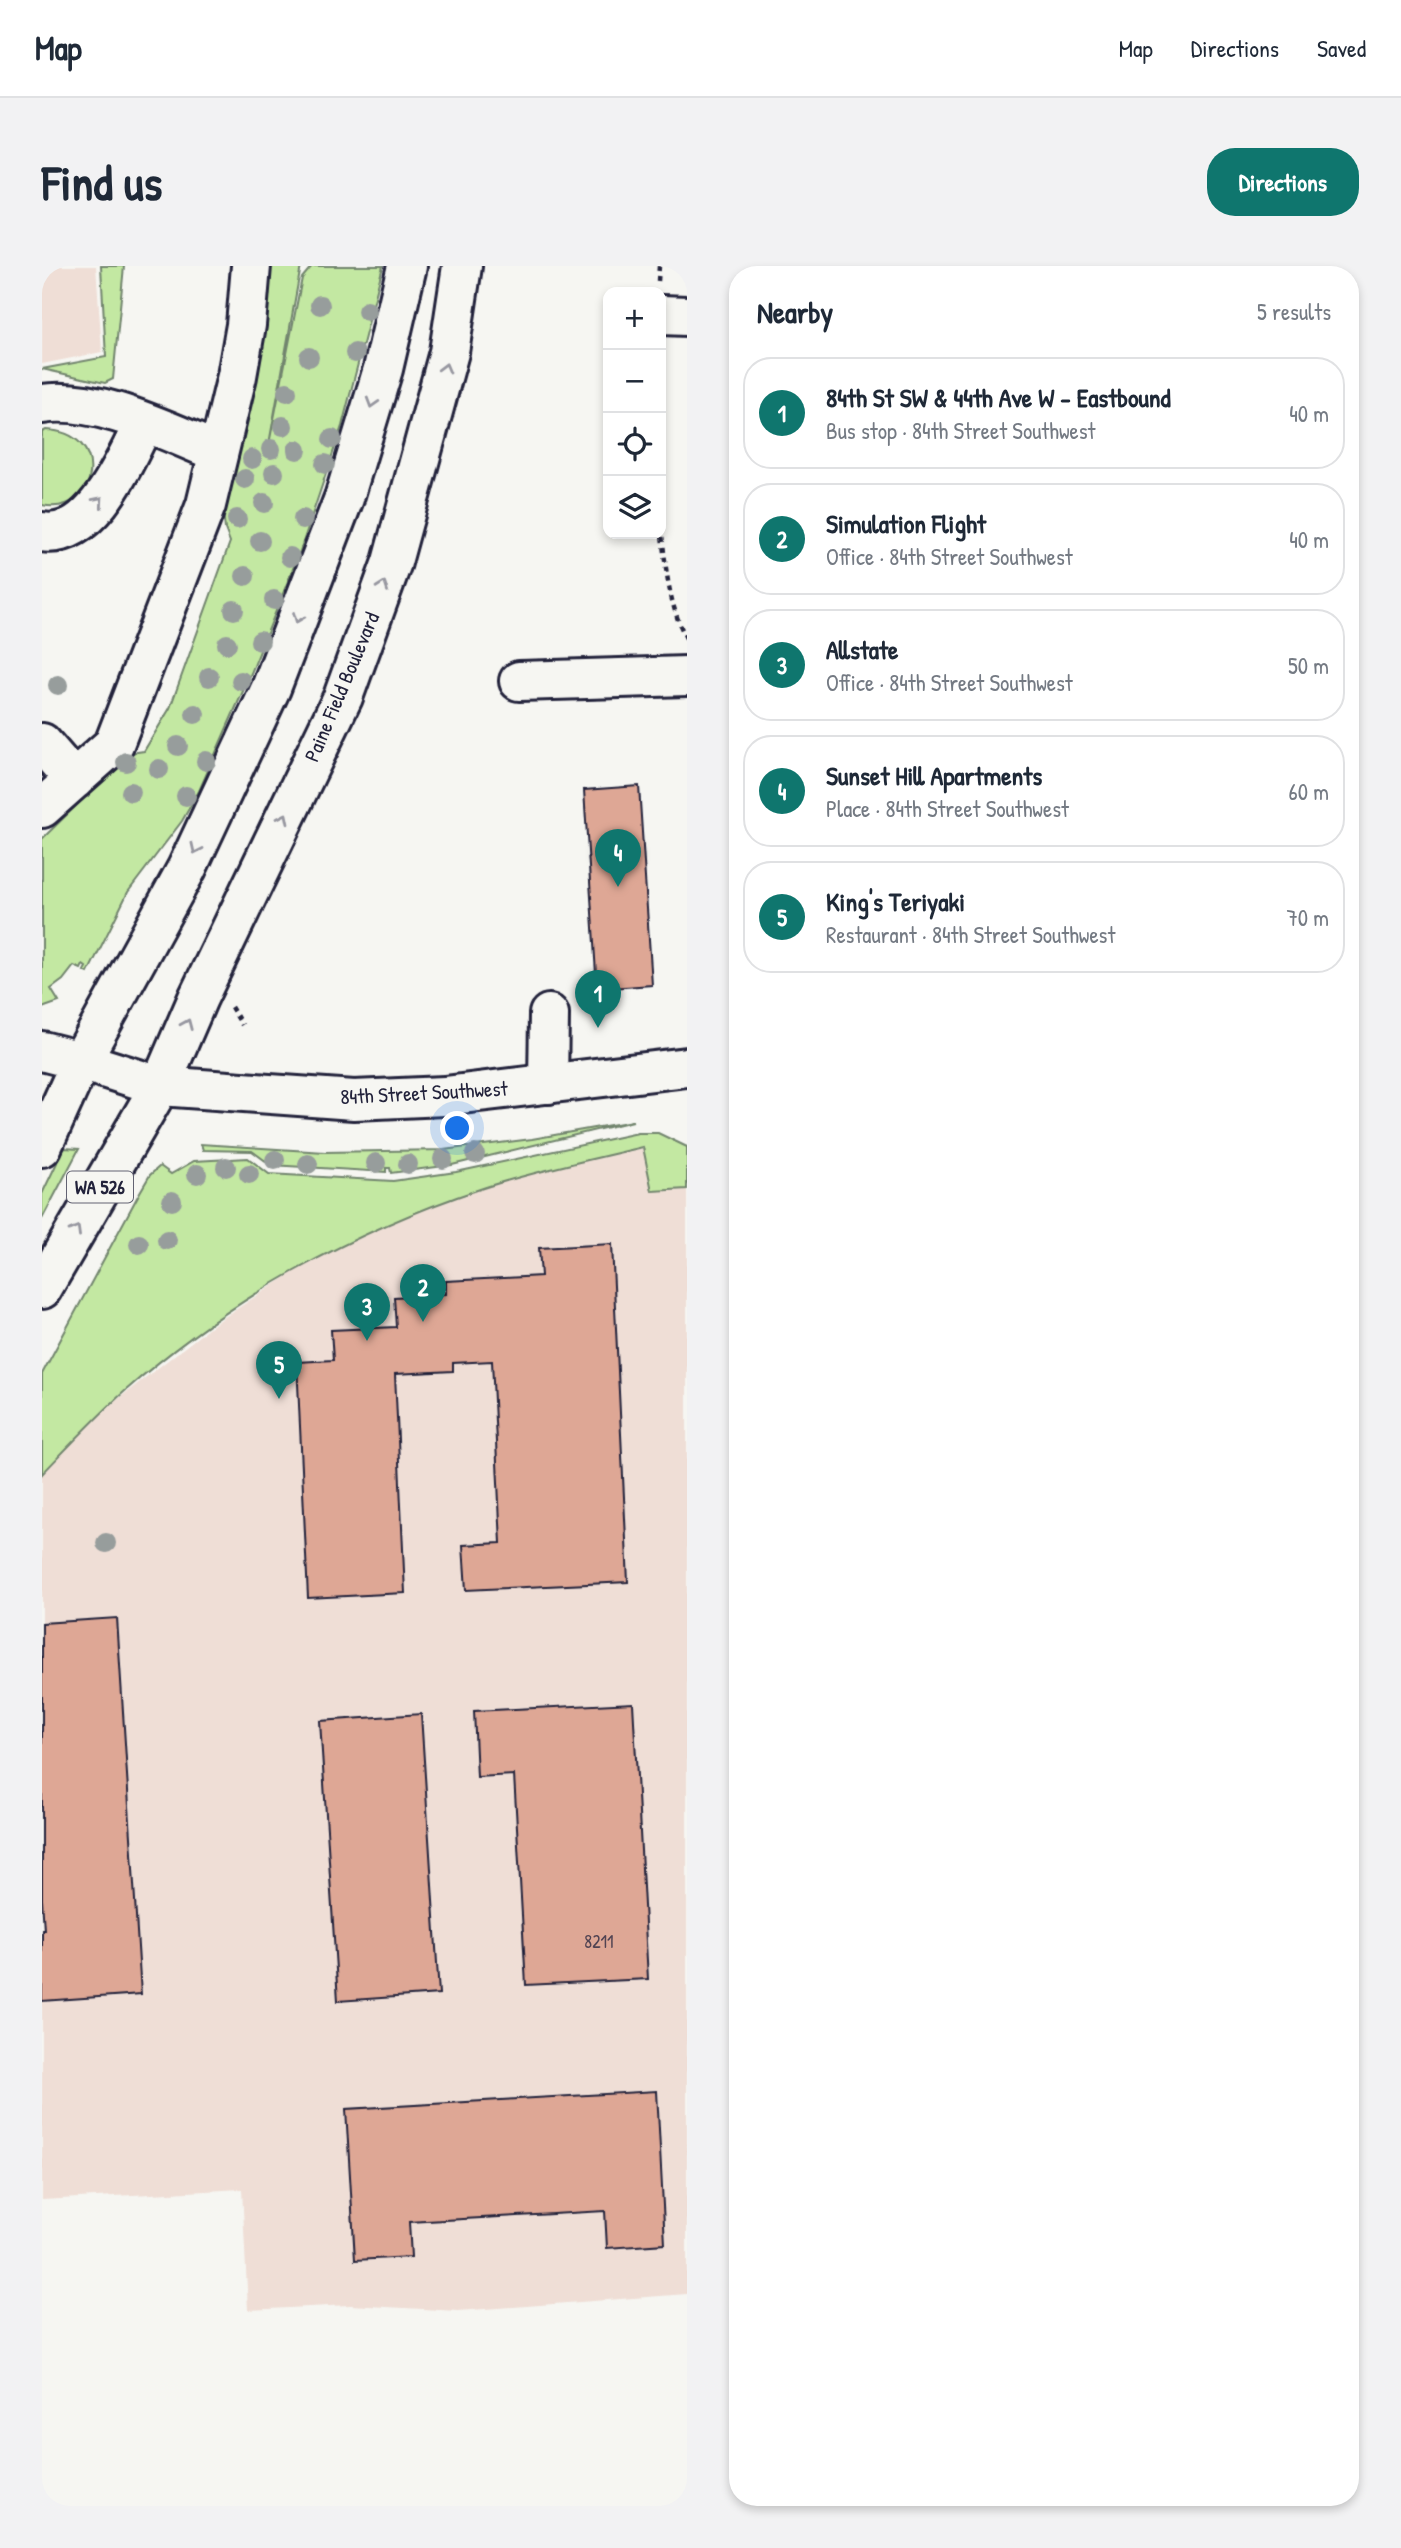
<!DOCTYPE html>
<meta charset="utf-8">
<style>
:root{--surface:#fff;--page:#f2f2f3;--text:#1f2937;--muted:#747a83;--line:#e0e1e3;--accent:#0f766e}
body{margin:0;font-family:"Patrick Hand",sans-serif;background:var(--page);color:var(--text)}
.controls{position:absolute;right:21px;top:21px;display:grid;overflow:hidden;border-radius:14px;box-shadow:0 4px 10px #0003}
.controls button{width:63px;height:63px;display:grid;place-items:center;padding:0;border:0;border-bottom:2px solid var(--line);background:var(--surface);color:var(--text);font:35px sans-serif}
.you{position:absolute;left:416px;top:863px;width:24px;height:24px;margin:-18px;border:5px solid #fff;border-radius:50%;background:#1a73e8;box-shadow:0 0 0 10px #1a73e833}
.badge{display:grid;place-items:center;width:46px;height:46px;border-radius:50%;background:var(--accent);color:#fff;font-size:23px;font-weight:700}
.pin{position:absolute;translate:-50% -58px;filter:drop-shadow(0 2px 4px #0008)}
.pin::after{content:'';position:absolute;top:37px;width:24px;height:21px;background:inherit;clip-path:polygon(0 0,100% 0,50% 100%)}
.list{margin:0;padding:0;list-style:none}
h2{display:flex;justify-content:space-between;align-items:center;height:91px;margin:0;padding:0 28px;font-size:30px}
h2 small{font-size:23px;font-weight:400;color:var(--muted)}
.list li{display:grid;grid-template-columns:46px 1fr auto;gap:21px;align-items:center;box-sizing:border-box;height:112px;margin:0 14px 14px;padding:0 14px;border:2px solid var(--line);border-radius:28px}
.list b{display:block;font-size:26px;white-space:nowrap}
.list p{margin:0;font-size:23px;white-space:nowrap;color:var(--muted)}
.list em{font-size:23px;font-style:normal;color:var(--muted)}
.icon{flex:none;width:38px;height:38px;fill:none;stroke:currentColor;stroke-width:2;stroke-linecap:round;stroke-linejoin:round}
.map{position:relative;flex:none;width:645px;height:2240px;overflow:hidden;border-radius:28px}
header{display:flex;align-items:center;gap:42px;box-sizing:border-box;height:98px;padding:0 35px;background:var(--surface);border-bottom:2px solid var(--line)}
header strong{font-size:33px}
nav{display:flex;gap:38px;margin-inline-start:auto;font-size:24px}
.intro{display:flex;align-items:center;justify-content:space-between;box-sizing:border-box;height:168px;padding:0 42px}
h1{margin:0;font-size:49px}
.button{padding:18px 32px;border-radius:28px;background:var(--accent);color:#fff;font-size:24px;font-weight:700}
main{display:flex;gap:42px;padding:0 42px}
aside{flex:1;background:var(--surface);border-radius:28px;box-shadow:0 4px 10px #0003}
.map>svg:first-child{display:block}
</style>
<header>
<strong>Map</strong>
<nav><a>Map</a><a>Directions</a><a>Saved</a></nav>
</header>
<div class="intro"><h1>Find us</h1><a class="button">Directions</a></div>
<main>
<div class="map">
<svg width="645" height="2240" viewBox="0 0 645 2240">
<rect width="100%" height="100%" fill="#f6f6f2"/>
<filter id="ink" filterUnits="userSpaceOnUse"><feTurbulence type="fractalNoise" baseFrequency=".0143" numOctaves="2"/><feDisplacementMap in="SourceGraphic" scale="14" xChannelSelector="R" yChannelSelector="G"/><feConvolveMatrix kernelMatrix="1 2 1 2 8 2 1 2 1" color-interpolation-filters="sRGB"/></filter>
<g filter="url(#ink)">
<path fill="#efded6" d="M0 0H54L60 86 0 98Z
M600 882 645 913V2028L416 2045 308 2039 206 2044 200 1923 0 1934V1208L36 1164 175 1056 312 966 462 910Z"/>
<path fill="#c3e8a2" stroke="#72856e" stroke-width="2" d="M59 0H82L71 113 63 117 0 103 64 91Z
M227 0H259L227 178 260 12 270 0H341L300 160 258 285 209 407 157 525 140 555 86 626 46 707 42 705 44 701 41 699 39 703 32 700 21 714 9 723 17 736 0 742V573L88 487 102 485 128 442 188 276 183 263 181 245Z
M4 164C70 166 57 251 0 239V166Z
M591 855 410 899 349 907 348 902H344V906L229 899 210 885 161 884 159 878 283 886 401 884 490 873Z
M596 867H616L645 881V923L610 925 601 881C547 894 493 905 441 922 311 965 185 1034 83 1125 54 1151 27 1180 0 1208V1108L98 926 108 909 118 900 129 908 152 895 206 892 227 908 351 915 414 906Z
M22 882 37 883 0 953V928Z"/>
<path fill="#dea795" stroke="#22223b" stroke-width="2" d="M597 520 610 719 555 723 542 524Z
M570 978 586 1316 424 1324 421 1279 459 1277 450 1095 411 1097V1105L353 1108 363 1327 266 1332 255 1096 291 1094 289 1064 354 1061 352 1031 404 1028V1015L499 1010 497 982Z
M75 1352 99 1728 0 1735V1664H2L0 1633V1357Z
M591 1437 606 1713 484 1719 472 1509 435 1511 432 1445Z
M379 1448 397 1728 296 1735 278 1455Z
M615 1825 623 1978 565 1982 563 1945 367 1956 369 1991 313 1994 304 1843Z"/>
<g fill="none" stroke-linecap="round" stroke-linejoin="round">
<g stroke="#22223b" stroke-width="44">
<path id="minor" d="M619 49 645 50
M0 138C54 129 126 166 176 186
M0 266C51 275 84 192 102 157
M477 415 645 410
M0 477 32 514
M0 542 72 478 164 239 195 110 204 59 209 0
M0 785 39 795
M506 818 507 748"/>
</g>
<g stroke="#22223b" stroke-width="44">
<path id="major" d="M39 795 118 820 312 834 403 830 645 801"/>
</g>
<g stroke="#22223b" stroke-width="44">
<path id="highway" d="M0 881 39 795 145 602 229 422 302 232 341 103 365 0
M0 1023 118 820 156 732 301 431 350 296 407 86 420 0"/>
</g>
<path stroke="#22223b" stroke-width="4.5" stroke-dasharray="5 5" stroke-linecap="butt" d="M616 15 617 0
M619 261C624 301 626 338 645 374
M189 741 200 759"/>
<use href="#minor" stroke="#f6f6f2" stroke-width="38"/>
<use href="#major" stroke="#f6f6f2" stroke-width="38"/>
<use href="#highway" stroke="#f6f6f2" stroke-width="38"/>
</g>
<g fill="#979d9c">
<circle cx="278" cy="39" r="10"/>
<circle cx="325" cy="45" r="10"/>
<circle cx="313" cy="87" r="10"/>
<circle cx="267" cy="91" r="10"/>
<circle cx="245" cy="126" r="10"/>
<circle cx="241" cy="160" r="10"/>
<circle cx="290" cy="173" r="10"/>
<circle cx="229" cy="183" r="10"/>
<circle cx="255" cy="184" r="10"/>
<circle cx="210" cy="193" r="10"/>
<circle cx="283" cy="198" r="10"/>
<circle cx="232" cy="207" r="10"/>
<circle cx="203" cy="213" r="10"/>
<circle cx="222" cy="237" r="10"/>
<circle cx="195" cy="253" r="10"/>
<circle cx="261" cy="253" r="10"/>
<circle cx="218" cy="275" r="10"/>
<circle cx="248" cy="291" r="10"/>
<circle cx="203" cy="310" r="10"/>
<circle cx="232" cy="334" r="10"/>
<circle cx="192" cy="344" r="10"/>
<circle cx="218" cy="375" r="10"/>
<circle cx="185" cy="378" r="10"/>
<circle cx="167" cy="411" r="10"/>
<circle cx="199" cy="415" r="10"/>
<circle cx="16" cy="419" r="10"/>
<circle cx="153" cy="448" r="10"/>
<circle cx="136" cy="480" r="10"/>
<circle cx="164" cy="495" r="10"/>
<circle cx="84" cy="496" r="10"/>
<circle cx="117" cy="503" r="10"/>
<circle cx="89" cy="526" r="10"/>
<circle cx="144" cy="530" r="10"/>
<circle cx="433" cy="888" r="10"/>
<circle cx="401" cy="893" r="10"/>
<circle cx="233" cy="894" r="10"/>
<circle cx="334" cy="897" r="10"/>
<circle cx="266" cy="898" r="10"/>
<circle cx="366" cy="898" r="10"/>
<circle cx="184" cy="901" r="10"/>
<circle cx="155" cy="908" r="10"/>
<circle cx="207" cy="908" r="10"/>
<circle cx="130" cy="935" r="10"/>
<circle cx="125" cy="974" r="10"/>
<circle cx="97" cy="978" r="10"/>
<circle cx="64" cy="1277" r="10"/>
</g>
<defs><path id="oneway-chevron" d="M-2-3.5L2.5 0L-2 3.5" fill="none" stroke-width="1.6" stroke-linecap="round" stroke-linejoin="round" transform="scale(1.75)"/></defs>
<g stroke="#9797a0">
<use href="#oneway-chevron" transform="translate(403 102) rotate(-75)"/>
<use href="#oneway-chevron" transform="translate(330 137) rotate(107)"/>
<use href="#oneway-chevron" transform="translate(57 235) rotate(-49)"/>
<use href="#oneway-chevron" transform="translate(341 320) rotate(-70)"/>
<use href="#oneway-chevron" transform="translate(256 352) rotate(111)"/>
<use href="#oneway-chevron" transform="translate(242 552) rotate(-64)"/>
<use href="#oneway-chevron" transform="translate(154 583) rotate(115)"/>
<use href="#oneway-chevron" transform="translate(145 758) rotate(-67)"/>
<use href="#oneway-chevron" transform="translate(34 964) rotate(-60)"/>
</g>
</g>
<g text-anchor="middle" stroke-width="7" stroke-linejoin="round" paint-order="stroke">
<g font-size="18" fill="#514352">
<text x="557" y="1682">8211</text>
</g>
<rect fill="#f6f6f2" stroke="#626272" stroke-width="2" x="25" y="905.5" width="66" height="31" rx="5"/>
<g font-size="19" font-weight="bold" fill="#22223b">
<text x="58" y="928">WA 526</text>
</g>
<g font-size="21" fill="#22223b" stroke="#f6f6f2">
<text transform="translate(300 421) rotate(-67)" y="7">Paine Field Boulevard</text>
<text transform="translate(382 827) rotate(-3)" y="7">84th Street Southwest</text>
</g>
</g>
</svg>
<div class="controls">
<button>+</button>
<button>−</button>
<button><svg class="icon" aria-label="locate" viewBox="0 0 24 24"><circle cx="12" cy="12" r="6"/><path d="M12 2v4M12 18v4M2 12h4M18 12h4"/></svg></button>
<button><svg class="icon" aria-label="layers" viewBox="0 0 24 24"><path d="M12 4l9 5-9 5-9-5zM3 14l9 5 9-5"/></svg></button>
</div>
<div class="you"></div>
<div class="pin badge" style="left:556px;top:762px">1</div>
<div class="pin badge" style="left:381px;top:1056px">2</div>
<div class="pin badge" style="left:325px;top:1075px">3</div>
<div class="pin badge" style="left:576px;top:621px">4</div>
<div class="pin badge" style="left:237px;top:1133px">5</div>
</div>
<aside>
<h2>Nearby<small>5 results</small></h2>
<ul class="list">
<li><span class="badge">1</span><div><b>84th St SW &amp; 44th Ave W - Eastbound</b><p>Bus stop · 84th Street Southwest</p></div><em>40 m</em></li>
<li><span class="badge">2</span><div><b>Simulation Flight</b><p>Office · 84th Street Southwest</p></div><em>40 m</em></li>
<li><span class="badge">3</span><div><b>Allstate</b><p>Office · 84th Street Southwest</p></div><em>50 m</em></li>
<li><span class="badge">4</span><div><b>Sunset Hill Apartments</b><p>Place · 84th Street Southwest</p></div><em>60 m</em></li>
<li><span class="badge">5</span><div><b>King's Teriyaki</b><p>Restaurant · 84th Street Southwest</p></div><em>70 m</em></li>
</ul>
</aside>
</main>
